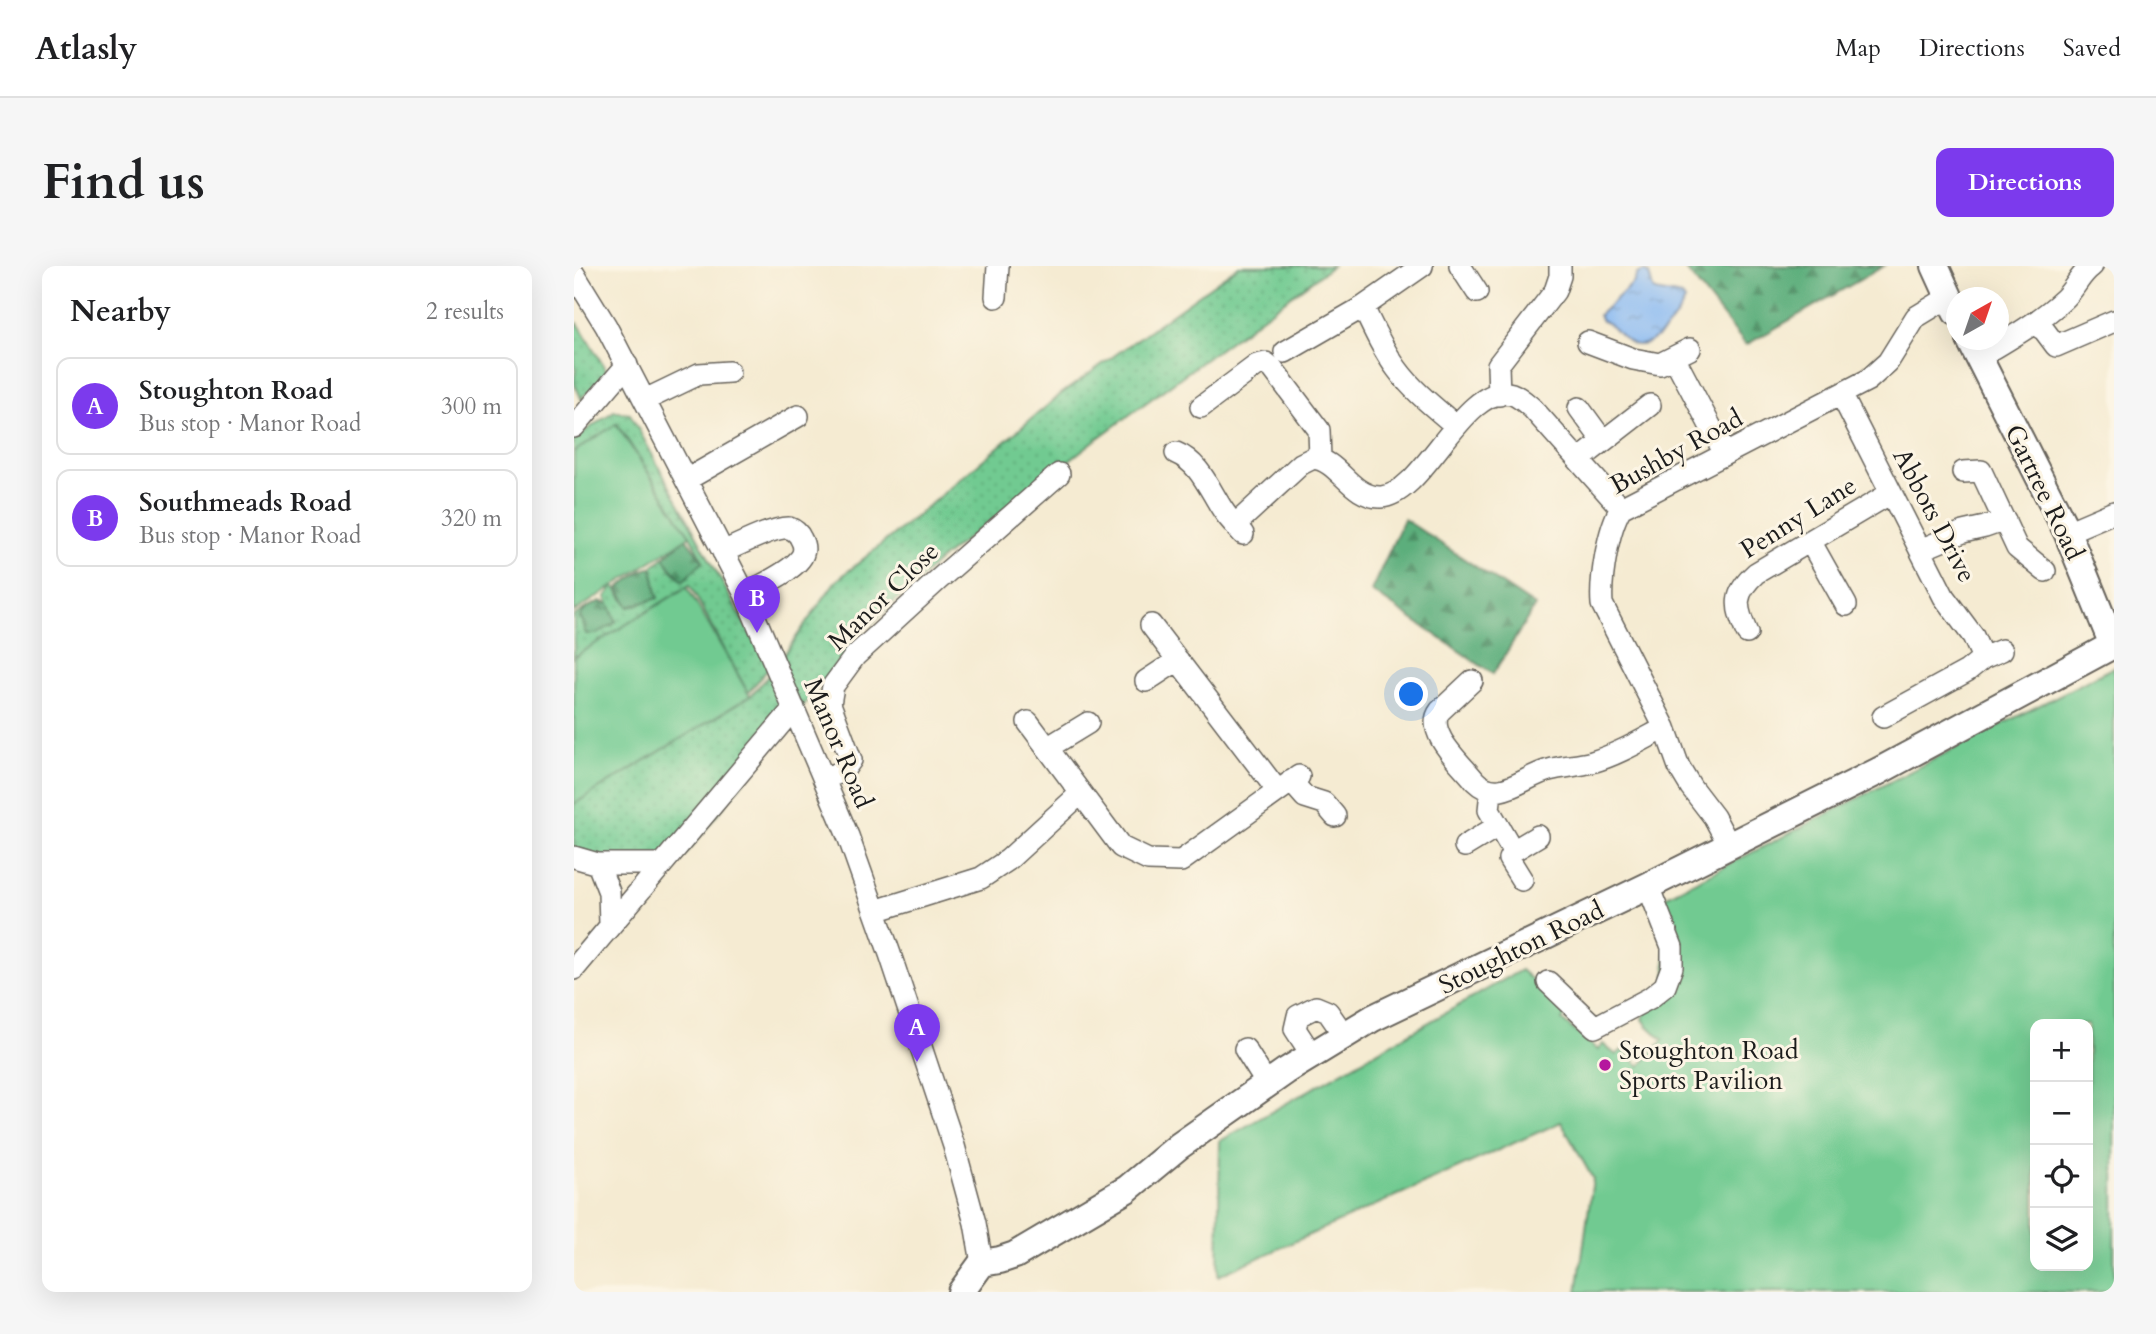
<!DOCTYPE html>
<meta charset="utf-8">
<style>
:root{--surface:#fff;--page:#f6f6f6;--text:#202124;--muted:#757577;--line:#e0e0e0;--accent:#7c3aed}
body{margin:0;font-family:Cardo,serif;background:var(--page);color:var(--text)}
.controls{position:absolute;right:21px;bottom:21px;display:grid;overflow:hidden;border-radius:14px;box-shadow:0 7px 28px #0002}
.controls button{width:63px;height:63px;display:grid;place-items:center;padding:0;border:0;border-bottom:2px solid var(--line);background:var(--surface);color:var(--text);font:35px sans-serif}
.compass{position:absolute;left:1372px;top:21px;width:63px;height:63px;border-radius:50%;background:var(--surface);box-shadow:0 7px 28px #0002;rotate:40deg}
.you{position:absolute;left:838px;top:429px;width:24px;height:24px;margin:-18px;border:5px solid #fff;border-radius:50%;background:#1a73e8;box-shadow:0 0 0 10px #1a73e833}
.badge{display:grid;place-items:center;width:46px;height:46px;border-radius:50%;background:var(--accent);color:#fff;font-size:23px;font-weight:700}
.pin{position:absolute;translate:-50% -58px;filter:drop-shadow(0 2px 4px #0008)}
.pin::after{content:'';position:absolute;top:37px;width:24px;height:21px;background:inherit;clip-path:polygon(0 0,100% 0,50% 100%)}
.list{margin:0;padding:0;list-style:none}
h2{display:flex;justify-content:space-between;align-items:center;height:91px;margin:0;padding:0 28px;font-size:30px}
h2 small{font-size:23px;font-weight:400;color:var(--muted)}
.list li{display:grid;grid-template-columns:46px 1fr auto;gap:21px;align-items:center;box-sizing:border-box;height:98px;margin:0 14px 14px;padding:0 14px;border:2px solid var(--line);border-radius:14px}
.list b{display:block;font-size:26px;white-space:nowrap}
.list p{margin:0;font-size:23px;white-space:nowrap;color:var(--muted)}
.list em{font-size:23px;font-style:normal;color:var(--muted)}
.icon{flex:none;width:38px;height:38px;fill:none;stroke:currentColor;stroke-width:2;stroke-linecap:round;stroke-linejoin:round}
.map{position:relative;flex:none;width:1540px;height:1026px;overflow:hidden;border-radius:14px}
header{display:flex;align-items:center;gap:42px;box-sizing:border-box;height:98px;padding:0 35px;background:var(--surface);border-bottom:2px solid var(--line)}
header strong{font-size:33px}
nav{display:flex;gap:38px;margin-inline-start:auto;font-size:24px}
.intro{display:flex;align-items:center;justify-content:space-between;box-sizing:border-box;height:168px;padding:0 42px}
h1{margin:0;font-size:49px}
.button{padding:18px 32px;border-radius:14px;background:var(--accent);color:#fff;font-size:24px;font-weight:700}
main{display:flex;gap:42px;padding:0 42px}
aside{flex:1;background:var(--surface);border-radius:14px;box-shadow:0 7px 28px #0002}
.map>svg:first-child{display:block}
</style>
<header>
<strong>Atlasly</strong>
<nav><a>Map</a><a>Directions</a><a>Saved</a></nav>
</header>
<div class="intro"><h1>Find us</h1><a class="button">Directions</a></div>
<main>
<aside>
<h2>Nearby<small>2 results</small></h2>
<ul class="list">
<li><span class="badge">A</span><div><b>Stoughton Road</b><p>Bus stop · Manor Road</p></div><em>300 m</em></li>
<li><span class="badge">B</span><div><b>Southmeads Road</b><p>Bus stop · Manor Road</p></div><em>320 m</em></li>
</ul>
</aside>
<div class="map">
<svg width="1540" height="1026" viewBox="0 0 1540 1026">
<defs>
<pattern id="grass-dots" width="8" height="8" patternUnits="userSpaceOnUse" patternTransform="scale(1.75)"><rect width="8" height="8" fill="#71ca91"/><path d="M2 2h.1M6 6h.1" fill="none" stroke="#61ad7c" stroke-width="1.8" stroke-linecap="round"/></pattern>
<pattern id="forest-firs" width="22" height="20" patternUnits="userSpaceOnUse" patternTransform="scale(1.75)"><rect width="22" height="20" fill="#5cae7b"/><path d="M5 1l3.5 6h-7zM16 11l3.5 6h-7z" fill="#4b8d64"/></pattern>
<pattern id="water-ripples" width="26" height="14" patternUnits="userSpaceOnUse" patternTransform="scale(1.75)"><rect width="26" height="14" fill="#86b8f3"/><path d="M2 4q2-2 4 0t4 0M15 11q2-2 4 0t4 0" fill="none" stroke="#6d95c4"/></pattern>
</defs>
<rect width="100%" height="100%" fill="#fcf5e5"/>
<filter id="ink" filterUnits="userSpaceOnUse"><feTurbulence type="fractalNoise" baseFrequency=".0143" numOctaves="2"/><feDisplacementMap in="SourceGraphic" scale="14" xChannelSelector="R" yChannelSelector="G"/><feConvolveMatrix kernelMatrix="1 2 1 2 8 2 1 2 1" color-interpolation-filters="sRGB"/></filter>
<filter id="wash" filterUnits="userSpaceOnUse"><feTurbulence type="fractalNoise" baseFrequency=".00686" numOctaves="4" result="noise"/><feDisplacementMap in="SourceGraphic" scale="28" xChannelSelector="R" yChannelSelector="G"/><feGaussianBlur stdDeviation="1.57" result="paint"/><feColorMatrix in="noise" values="0 0 0 0 0 0 0 0 0 0 0 0 0 0 0 0 0 1.4 0 .05"/><feComposite in="paint" operator="in"/></filter>
<g filter="url(#wash)">
<rect width="100%" height="100%" fill="#f5ebd2"/>
<path fill="url(#grass-dots)" stroke="#467356" stroke-width="2" d="M665 0H758L524 172 368 292 291 363 99 604 23 608 0 600V538L176 430 197 407 261 316 346 247 487 128Z
M4 57 35 109 8 131 13 146 0 116 2 103 0 101V59Z
M40 145 56 148 195 402 174 427 116 319 0 391V350L12 342 6 351 42 355 32 331 40 320 55 341 83 332 78 301 90 291 98 304 129 295 116 270 43 158 0 186V173Z"/>
<path fill="url(#forest-firs)" stroke="#3c654c" stroke-width="2" d="M1109 0H1310L1172 79Z
M830 253 961 340 919 408 797 325Z
M112 272 129 295 109 315 98 304 90 291Z
M78 301 84 332 55 341 44 322 67 305Z
M26 335 35 338 42 356 23 368H12L6 351 12 342Z"/>
<path fill="#71ca91" stroke="#467356" stroke-width="2" fill-rule="evenodd" d="M42 158 116 270 0 346V186Z
M113 321 176 430 0 538V391Z
M1540 401V1026H1003L1019 913 987 856 644 1010 646 875 947 704 994 746 988 754 1024 784 1029 778 1042 789 1048 784 1066 800 1089 774 1073 759 1069 753 1072 745 1093 727 1089 642 1091 631ZM1461 758H1514V1000H1461Z"/>
<path fill="url(#water-ripples)" stroke="#516a88" stroke-width="2" d="M1070 5 1075 8 1079 23 1081 25 1108 30 1111 34C1105 51 1078 85 1059 78 1045 72 1039 57 1028 55L1025 49 1060 16 1063 8Z"/>
</g>
<g filter="url(#ink)">
<g fill="none" stroke-linecap="round" stroke-linejoin="round">
<g stroke="#68645c" stroke-width="24">
<path id="minor" d="M886 0 903 26
M0 8 32 60 171 328 274 570 316 688 380 880 401 957 408 997
M422 31 424 0
M789 41C799 62 809 84 823 103 839 125 861 142 882 160
M1460 58 1470 64 1482 80 1540 55
M1014 76 1059 93 1086 98 1116 83
M711 86 789 41 848 0
M1100 91 1151 188
M1405 91C1435 73 1464 57 1490 33 1501 23 1506 8 1518 0
M1267 128 1370 331 1399 370 1409 392
M925 129 924 99 981 25 986 10V0
M71 134 125 108 155 106
M627 141 683 99 692 97 699 103 745 164 746 193
M1005 142 1029 175
M0 161 53 99
M602 187C627 197 636 226 651 247 656 254 663 261 669 268
M1005 194 1076 139
M1389 206 1407 205 1443 282 1471 305
M112 214 224 150
M661 259 727 198 739 192C765 194 777 232 807 231 850 229 890 116 938 128 946 131 953 138 959 143L1047 242
M1493 266 1540 246
M1236 275 1272 339
M1346 284 1389 266 1411 261 1431 254
M149 286C162 280 202 260 215 262 221 264 225 268 227 273 231 280 231 287 226 293 215 307 187 319 171 328
M577 359 703 524
M1173 367C1161 340 1159 328 1182 307L1317 227
M572 415 604 394
M898 415 866 445C850 466 888 498 901 515 925 539 950 510 975 504 989 500 1004 500 1018 496 1043 489 1068 474 1091 462
M1309 451 1393 405 1409 392 1428 384
M454 456 547 581 574 594 607 595 725 510
M473 482 514 457
M250 513 269 505 277 494 256 438 259 420 281 390 364 314 485 208
M717 515 731 531 750 537 761 550
M917 525 915 544 939 585 964 570
M1155 579 1140 551 1117 521 1105 501 1091 462 1028 338C1026 313 1034 263 1047 242L1294 114 1314 96 1342 51 1375 31
M891 580 924 560
M939 585 935 593 948 614
M0 591 24 598H88
M24 598 35 626 36 658
M301 645 407 612 434 594 507 527
M0 703 220 442
M974 716 1021 761 1076 732 1091 720 1098 701V681L1074 620
M671 783 693 818
M738 789 721 763 724 750 742 741 754 746 770 769"/>
</g>
<g stroke="#68645c" stroke-width="30">
<path id="major" d="M1361 0 1382 46
M387 1026 408 997 426 994 441 989 553 923 605 880 712 805 799 752 1074 620 1305 505 1539 379 1493 266 1396 74"/>
</g>
<use href="#minor" stroke="#fff" stroke-width="21"/>
<use href="#major" stroke="#fff" stroke-width="26"/>
</g>
</g>
<circle fill="#b5179e" stroke="#fcf5e5" stroke-width="2.5" cx="1031" cy="799" r="7"/>
<g text-anchor="middle" stroke-width="6" stroke-linejoin="round" paint-order="stroke">
<g font-size="26" fill="#1c1c1c" stroke="#fcf5e5">
<text transform="translate(1102 185) rotate(-29)" y="9">Bushby Road</text>
<text transform="translate(1471 226) rotate(64)" y="9">Gartree Road</text>
<text transform="translate(1361 249) rotate(62)" y="9">Abbots Drive</text>
<text transform="translate(1224 251) rotate(-32)" y="9">Penny Lane</text>
<text transform="translate(309 330) rotate(-44)" y="9">Manor Close</text>
<text transform="translate(265 477) rotate(67)" y="9">Manor Road</text>
<text transform="translate(947 681) rotate(-26)" y="9">Stoughton Road</text>
</g>
<g font-size="26" fill="#1c1c1c" stroke="#fcf5e5" text-anchor="start">
<text x="1045" y="793">Stoughton Road<tspan x="1045" dy="30">Sports Pavilion</tspan></text>
</g>
</g>
</svg>
<div class="controls">
<button>+</button>
<button>−</button>
<button><svg class="icon" aria-label="locate" viewBox="0 0 24 24"><circle cx="12" cy="12" r="6"/><path d="M12 2v4M12 18v4M2 12h4M18 12h4"/></svg></button>
<button><svg class="icon" aria-label="layers" viewBox="0 0 24 24"><path d="M12 4l9 5-9 5-9-5zM3 14l9 5 9-5"/></svg></button>
</div>
<svg class="compass" viewBox="-18 -18 36 36"><path d="M0-13l5 13h-10z" fill="#e53935"/><path d="M0 13l5-13h-10z" fill="#757577"/></svg>
<div class="you"></div>
<div class="pin badge" style="left:343px;top:796px">A</div>
<div class="pin badge" style="left:183px;top:367px">B</div>
</div>
</main>
